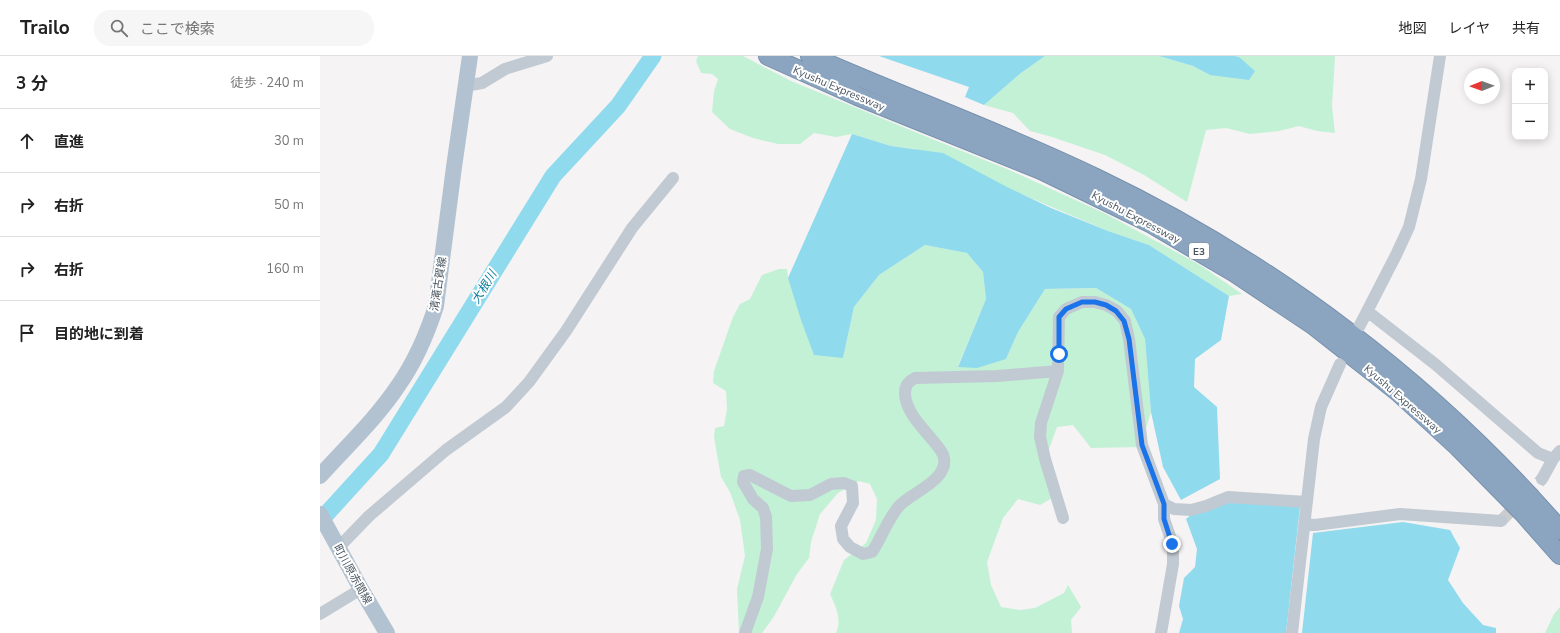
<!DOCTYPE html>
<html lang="ja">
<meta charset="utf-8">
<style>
:root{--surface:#fff;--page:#f6f6f6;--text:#222;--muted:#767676;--line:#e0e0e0}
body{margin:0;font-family:"Nunito Sans","Noto Sans JP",sans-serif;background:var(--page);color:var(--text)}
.controls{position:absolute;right:12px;top:12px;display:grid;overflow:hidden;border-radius:8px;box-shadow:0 2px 10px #0003}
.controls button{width:36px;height:36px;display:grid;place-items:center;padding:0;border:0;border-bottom:1px solid var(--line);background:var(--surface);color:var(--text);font:20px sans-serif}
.compass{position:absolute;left:1144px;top:12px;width:36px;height:36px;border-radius:50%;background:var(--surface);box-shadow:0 2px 10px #0003;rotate:269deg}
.stop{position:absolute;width:12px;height:12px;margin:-9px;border:3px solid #1a73e8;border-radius:50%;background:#fff}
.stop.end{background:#1a73e8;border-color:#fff;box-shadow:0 1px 4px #0008}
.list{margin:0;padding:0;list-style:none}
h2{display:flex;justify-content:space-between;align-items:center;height:52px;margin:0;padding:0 16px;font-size:17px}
h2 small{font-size:13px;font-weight:400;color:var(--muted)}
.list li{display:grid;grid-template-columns:26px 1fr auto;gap:12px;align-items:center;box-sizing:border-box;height:64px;padding:0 16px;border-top:1px solid var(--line)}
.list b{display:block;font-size:15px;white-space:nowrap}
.list em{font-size:13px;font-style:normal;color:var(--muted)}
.icon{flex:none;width:22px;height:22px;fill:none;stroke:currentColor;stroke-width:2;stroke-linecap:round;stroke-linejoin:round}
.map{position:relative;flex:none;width:1240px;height:577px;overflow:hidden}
header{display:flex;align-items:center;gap:24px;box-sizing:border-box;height:56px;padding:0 20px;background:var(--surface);border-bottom:1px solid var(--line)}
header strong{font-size:19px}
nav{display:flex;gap:22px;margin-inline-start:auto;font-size:14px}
.search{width:280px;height:36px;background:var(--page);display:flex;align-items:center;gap:10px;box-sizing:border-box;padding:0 14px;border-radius:16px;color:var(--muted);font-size:15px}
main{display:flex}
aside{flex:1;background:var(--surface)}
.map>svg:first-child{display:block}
</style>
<header>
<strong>Trailo</strong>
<div class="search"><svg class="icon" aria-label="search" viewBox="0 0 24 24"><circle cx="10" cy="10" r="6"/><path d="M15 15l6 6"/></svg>ここで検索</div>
<nav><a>地図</a><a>レイヤ</a><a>共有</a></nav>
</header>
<main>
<aside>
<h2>3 分<small>徒歩 · 240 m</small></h2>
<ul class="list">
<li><svg class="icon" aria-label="ahead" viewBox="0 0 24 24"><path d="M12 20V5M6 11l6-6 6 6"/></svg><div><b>直進</b></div><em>30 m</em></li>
<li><svg class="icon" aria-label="right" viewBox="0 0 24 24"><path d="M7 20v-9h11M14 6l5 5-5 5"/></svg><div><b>右折</b></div><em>50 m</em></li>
<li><svg class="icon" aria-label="right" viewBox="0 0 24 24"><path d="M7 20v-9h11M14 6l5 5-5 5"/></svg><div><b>右折</b></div><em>160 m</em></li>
<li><svg class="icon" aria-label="arrive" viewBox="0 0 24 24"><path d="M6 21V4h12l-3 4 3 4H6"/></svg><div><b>目的地に到着</b></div></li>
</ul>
</aside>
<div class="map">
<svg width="1240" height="577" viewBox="0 0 1240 577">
<rect width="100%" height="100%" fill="#f5f3f3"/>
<path fill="#c3f1d5" d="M378 0H423L471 25 617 85 687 113 786 158 880 209 922 238 909 240 829 189 788 175 596 93 571 90 532 78 516 81 494 77 480 88H458L433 82 410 73 392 56 394 36 398 23 392 18 381 17 376 5Z
M725 0H839L873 10 890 19 919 1 915 0H1015L1012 50 1015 77 997 75 979 70 959 75 930 78 906 72 886 74 867 146 824 119 785 99 732 81 710 75 693 57 664 49 701 17Z
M605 189 647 197 663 216 666 243 638 310 686 303 698 276 725 233 776 232 811 253 825 283 831 356 820 391 771 392 753 369 737 371 728 396 732 442 720 449 698 443 683 462 667 506 671 529 681 551 700 554 715 552 744 537 748 529 761 551 751 564 752 577H516C522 563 516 551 510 538L524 504 546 487 556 464 557 443 550 428 539 425 518 437 500 458 491 486 489 502 477 518 453 562 442 577H419L417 533 425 500 420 464 410 436 401 421 394 381 395 372 404 370 407 353 406 335 393 327 394 315 413 261 420 248 430 243 442 219 459 213H467L468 222 523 302 534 251 559 219Z
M1240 551V577H1225L1234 558Z"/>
<path fill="#90daee" d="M559 0H725L701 17 664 49 645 41 649 31Z
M839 0H915L919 1 935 15 929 24 890 19 873 10Z
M532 78 571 90 623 97 687 131 731 152 788 175 829 189 909 240 901 284 875 303 874 331 897 351 900 423 861 444 843 411 831 356 825 283 811 253 776 232 725 233 698 276 686 303 657 312 638 311 666 243 663 216 647 197 605 189 559 219 534 251 523 302 494 299 481 264 468 222Z
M910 445 980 451 966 577H859L863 563 859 550 864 522 875 511 877 493 866 463 871 459Z
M1083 466 1130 474 1140 492 1128 524 1143 547 1163 569 1176 572V577H982L993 477Z"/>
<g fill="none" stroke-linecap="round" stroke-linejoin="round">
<path stroke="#90daee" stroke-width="17" d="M0 465 61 398 233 120 298 50 333 0"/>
<path stroke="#caccce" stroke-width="12" stroke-dasharray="12 6" stroke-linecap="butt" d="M1181 465 1222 423"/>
<g stroke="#7690ad" stroke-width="20">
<path id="highway" d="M448 0 537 40 721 114 830 167 915 217 993 269 1078 336 1138 391 1203 457 1240 499
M490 0C585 42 683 77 776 122 952 206 1113 327 1240 474"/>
</g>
<path stroke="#c1cad2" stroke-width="12" d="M145 30 162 27 185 13 227 0
M1047 255 1115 308 1218 397 1233 403 1240 395
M1039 271 1076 199 1089 171 1101 123 1120 0
M1222 423 1233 403
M844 448 854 453 871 454 886 450 908 441 987 446
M743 462 725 403 720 381 721 367 738 315 739 261 746 253 762 246H775L786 249 797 255 805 265 809 283 822 389 844 448V463L853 489V508L841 577
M985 468 995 469 1080 458 1181 465
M18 492 49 460 126 394 186 351 209 326 246 275 312 172 353 122
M0 558 41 533
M425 577 438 541 447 493 446 461 443 452 433 443 423 426 424 420 430 419 471 440 490 439 511 428 524 427 532 430 533 447 521 470 523 483 530 491 543 498 552 496C562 481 568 462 580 449 593 436 628 424 624 402 623 396 618 391 615 387 604 373 586 357 585 338 585 329 588 326 595 322L677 320 738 315
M972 577 994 383 1001 351 1020 308"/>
<path stroke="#b3c2d1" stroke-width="16" d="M0 420C26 391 56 363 78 330 95 306 107 278 116 250L134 111 150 0
M0 458 41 533 67 577"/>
<use href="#highway" stroke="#8ba5c1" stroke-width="18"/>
</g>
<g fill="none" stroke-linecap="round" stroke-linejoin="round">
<path stroke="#1a73e8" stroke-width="5" d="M739 298V261L746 253 762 246H775L786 249 796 255 804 265 809 283 822 389 844 448V463L852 488"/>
</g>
<g text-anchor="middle" stroke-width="4" stroke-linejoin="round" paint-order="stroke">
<rect fill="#fff" stroke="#808990" stroke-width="1" x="869" y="187" width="20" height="16" rx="3"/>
<g font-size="10" font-weight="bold" fill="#4a5661">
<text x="879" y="199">E3</text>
</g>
<g font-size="11" fill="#4a5661" stroke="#fff">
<text transform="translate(519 32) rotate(23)" y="4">Kyushu Expressway</text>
<text transform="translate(816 161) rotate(28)" y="4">Kyushu Expressway</text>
<text transform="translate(118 228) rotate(-81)" y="4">清滝古賀線</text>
<text transform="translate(1083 343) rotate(41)" y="4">Kyushu Expressway</text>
<text transform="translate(33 518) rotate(61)" y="4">町川原赤間線</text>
</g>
<g font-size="12" font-style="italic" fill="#0c7c9b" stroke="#fff">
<text transform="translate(164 231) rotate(-58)" y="4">大根川</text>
</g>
</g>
</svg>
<div class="controls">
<button>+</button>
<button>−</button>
</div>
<svg class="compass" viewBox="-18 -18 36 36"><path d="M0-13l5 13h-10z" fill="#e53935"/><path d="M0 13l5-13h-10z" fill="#767676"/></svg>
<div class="stop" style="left:739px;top:298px"></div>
<div class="stop end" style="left:852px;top:488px"></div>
</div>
</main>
